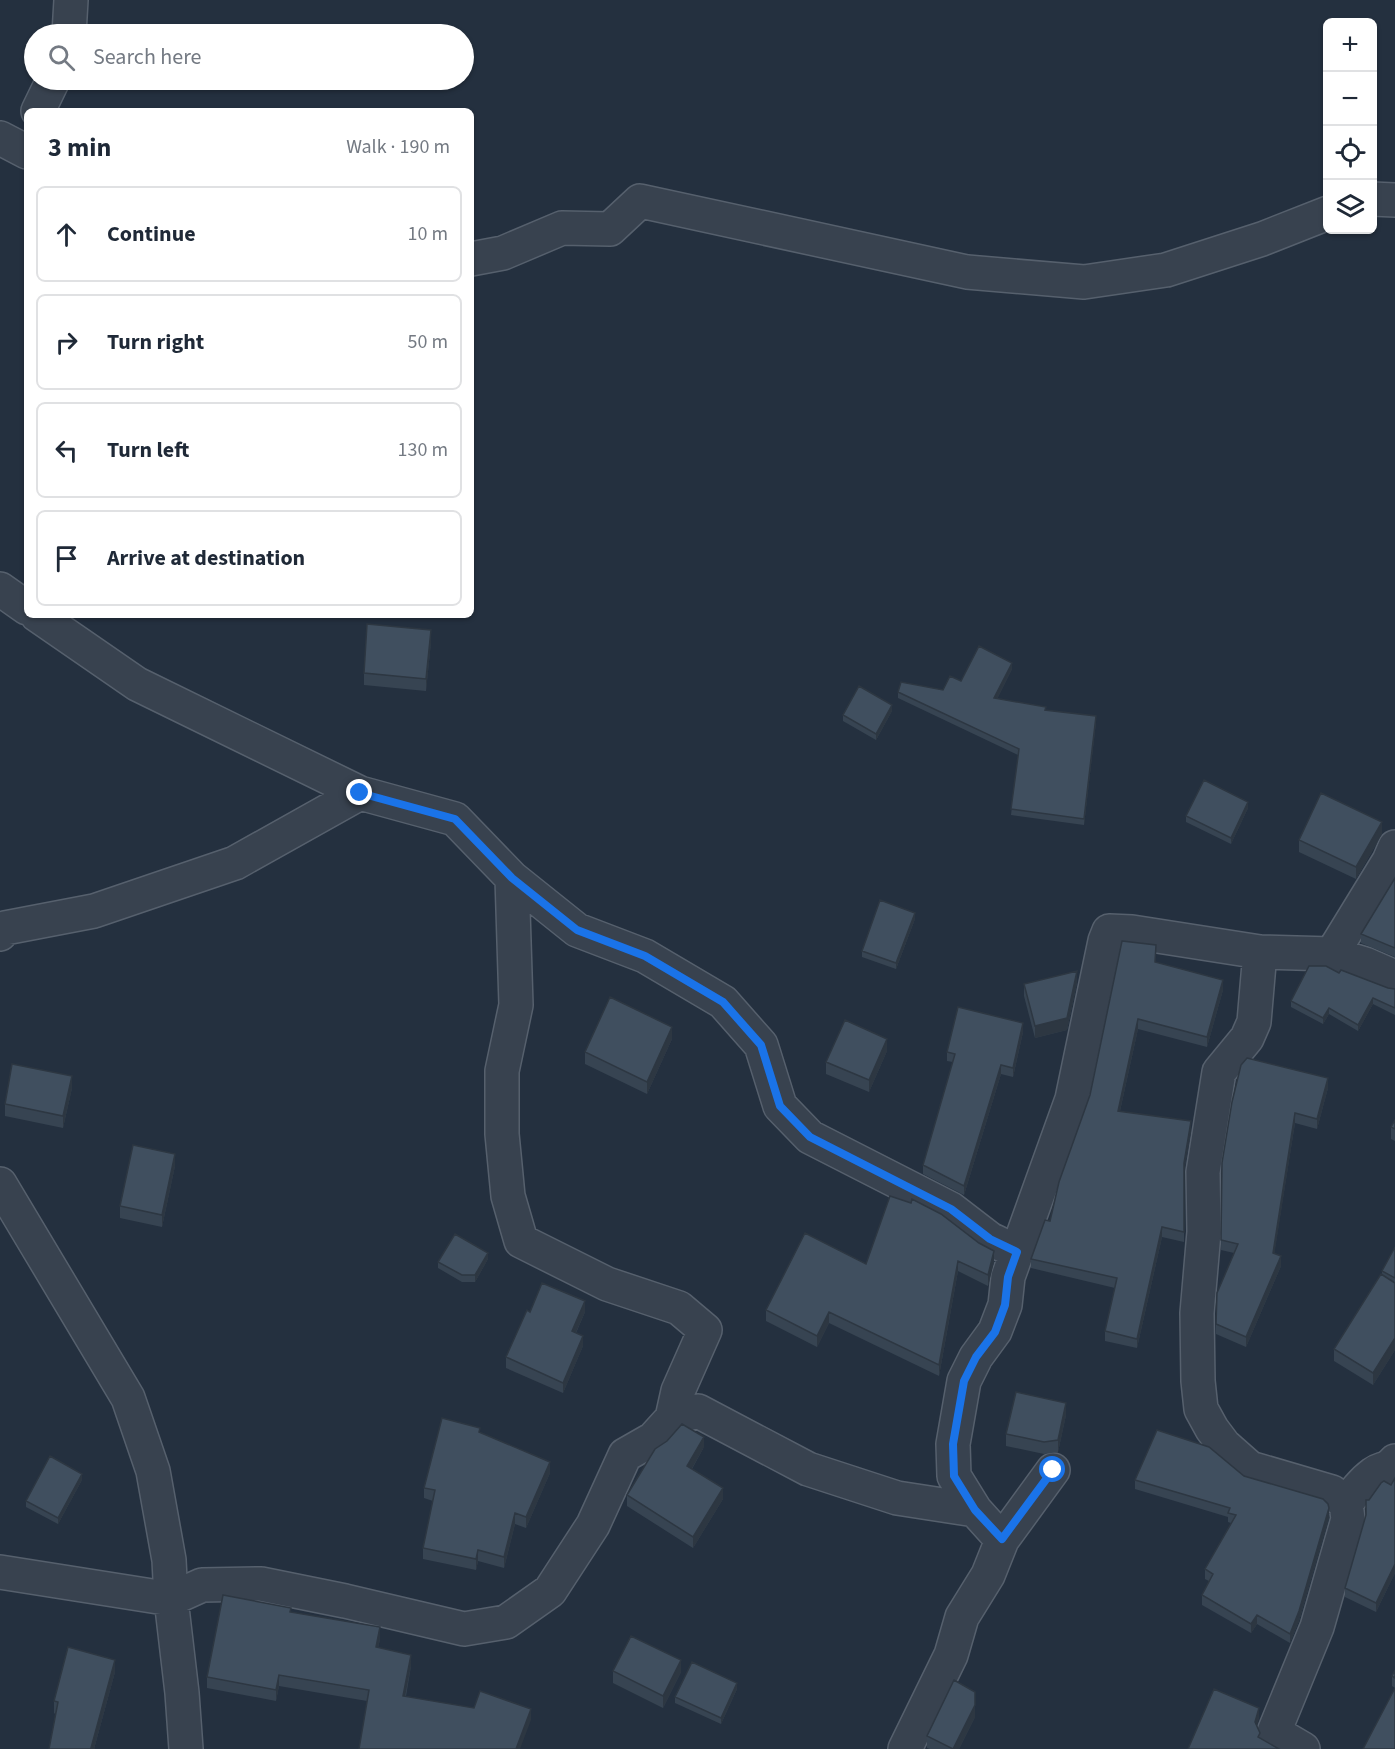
<!DOCTYPE html>
<meta charset="utf-8">
<style>
:root{--surface:#fff;--page:#f6f6f7;--text:#1f2937;--muted:#747a83;--line:#e0e1e3}
body{margin:0;font-family:"Source Sans 3",sans-serif;background:var(--page);color:var(--text)}
.controls{position:absolute;right:18px;top:18px;display:grid;overflow:hidden;border-radius:9px;box-shadow:0 2px 4px #0004}
.controls button{width:54px;height:54px;display:grid;place-items:center;padding:0;border:0;border-bottom:2px solid var(--line);background:var(--surface);color:var(--text);font:30px sans-serif}
.stop{position:absolute;width:18px;height:18px;margin:-14px;border:4px solid #1a73e8;border-radius:50%;background:#fff}
.stop.end{background:#1a73e8;border-color:#fff;box-shadow:0 2px 6px #0008}
.list{margin:0;padding:0;list-style:none}
h2{display:flex;justify-content:space-between;align-items:center;height:78px;margin:0;padding:0 24px;font-size:26px}
h2 small{font-size:20px;font-weight:400;color:var(--muted)}
.list li{display:grid;grid-template-columns:39px 1fr auto;gap:18px;align-items:center;box-sizing:border-box;height:96px;margin:0 12px 12px;padding:0 12px;border:2px solid var(--line);border-radius:9px}
.list b{display:block;font-size:22px;white-space:nowrap}
.list em{font-size:20px;font-style:normal;color:var(--muted)}
.icon{flex:none;width:33px;height:33px;fill:none;stroke:currentColor;stroke-width:2;stroke-linecap:round;stroke-linejoin:round}
.map{position:relative;flex:none;width:1395px;height:1749px;overflow:hidden}
.search{position:absolute;background:var(--surface);box-shadow:0 2px 4px #0004;left:24px;top:24px;width:450px;height:66px;display:flex;align-items:center;gap:15px;box-sizing:border-box;padding:0 21px;border-radius:33px;color:var(--muted);font-size:22px}
.panel{position:absolute;background:var(--surface);box-shadow:0 2px 4px #0004;left:24px;top:108px;width:450px;height:510px;border-radius:9px}
.map>svg:first-child{display:block}
</style>
<div class="map">
<svg width="1395" height="1749" viewBox="0 0 1395 1749">
<rect width="100%" height="100%" fill="#24303f"/>
<g fill="none" stroke-linecap="round" stroke-linejoin="round">
<g stroke="#56606d" stroke-width="36">
<path id="minor" d="M69 34 71 0
M38 111 53 80
M0 138 27 152
M1372 199 1395 200
M471 259 503 253 562 228 610 229 640 201 967 272 1084 282 1166 270 1262 239 1328 213
M0 589 27 608
M37 615 137 684 360 793 455 819 512 878 577 930 645 956 723 1002 761 1045 780 1106 810 1137 951 1209 990 1239 1017 1252
M512 878 516 1005 502 1071V1134L508 1196 521 1241 607 1284 679 1308 705 1330 678 1391 672 1418
M0 934 5 928 94 911 235 863 360 793
M1260 952 1254 1022 1247 1038 1219 1072 1203 1172 1204 1232 1197 1313 1198 1381 1201 1409 1212 1429 1224 1445 1250 1468 1332 1492 1346 1504
M1332 954 1389 861 1395 847
M0 1184 128 1398 153 1471 169 1560 171 1599 182 1693 186 1749
M1002 1540 975 1510 954 1476 953 1444 964 1381 976 1357 995 1331 1005 1305 1008 1277 1072 1099 1105 941 1109 931 1132 932 1260 952 1332 954 1365 964 1395 977
M0 1572 171 1599 202 1585 261 1584 345 1601 464 1629 506 1622 550 1591 593 1525 625 1455 653 1439 672 1418 698 1411 808 1469 897 1498 975 1510
M905 1749 951 1655 962 1617 988 1575 1002 1540 1053 1470
M1303 1749 1274 1732 1317 1627 1348 1519 1346 1504C1354 1493 1362 1482 1373 1474 1382 1467 1385 1472 1395 1461"/>
</g>
<use href="#minor" stroke="#38424f" stroke-width="33"/>
</g>
<path fill="#374452" d="M431 642 426 691 364 685V673Z
M1012 669 997 699 1096 722 1084 825 1011 815 1018 755 898 698V692L943 690 961 681Z
M892 711 876 740 843 721V715Z
M1248 808 1231 844 1186 822V816Z
M1382 834 1356 879 1299 852V840Z
M1395 878V957L1361 943V934Z
M915 919 896 969 862 957V951Z
M1156 962 1223 990 1207 1047 1138 1029 1120 1111 1191 1131 1184 1172V1242L1162 1237 1137 1348 1105 1341V1331L1115 1288 1031 1268V1259L1050 1221Z
M1339 973 1388 988 1395 989V1015L1373 1004 1358 1031 1329 1014 1323 1024 1291 1007V1001Z
M1077 983 1067 1030 1035 1038 1024 996V984Z
M1023 1032 1013 1077 1001 1074 964 1195 923 1174V1165L953 1062 947 1061V1052Z
M672 1039 647 1094 585 1064V1052Z
M887 1051 869 1092 826 1074V1062Z
M72 1088 63 1128 5 1116V1104Z
M1328 1088 1317 1129 1295 1123 1274 1254 1281 1266 1246 1347 1216 1334V1324L1234 1253 1221 1250 1222 1163Z
M1395 1120V1141L1391 1139V1127Z
M175 1166 162 1227 120 1218V1206Z
M890 1196 994 1262 988 1286 958 1271 939 1376 829 1323 817 1347 766 1321V1310L866 1264Z
M1395 1247V1350L1373 1385 1334 1361V1349L1382 1275V1271Z
M488 1259 475 1282H462L438 1268V1262Z
M530 1312H585L576 1333 583 1346 563 1393 506 1368V1357Z
M1066 1415 1058 1452 1044 1454 1006 1446V1434Z
M480 1433 550 1473 526 1528 515 1524 504 1568 478 1561 476 1570 423 1559V1548L433 1501 424 1498V1488Z
M704 1447 692 1469 723 1499 693 1548 627 1506V1495Z
M1244 1476 1329 1518 1299 1621 1290 1643 1257 1624 1251 1633 1202 1605V1595L1209 1581 1205 1579V1569L1231 1523 1228 1522V1517L1135 1489V1480Z
M1395 1478V1573L1376 1612 1345 1597V1588L1366 1516 1369 1500 1391 1485Z
M82 1480 58 1524 26 1507V1501Z
M291 1613 380 1639 378 1648 411 1666 406 1696 531 1720 367 1701 279 1686 276 1701 207 1688V1677Z
M1395 1670V1688L1392 1686V1676Z
M613 1671 681 1672 663 1708 613 1683Z
M115 1672 94 1749 54 1713V1701Z
M737 1689 721 1724 675 1703V1697Z
M975 1717 959 1749H930L927 1748V1736Z"/>
<path fill="#2d3742" d="M431 630V642L426 691V679Z
M1012 663V669L994 705V698Z
M892 705V711L876 740V734Z
M1096 716V722L1084 825V819Z
M1248 802V808L1231 844V838Z
M1382 822V834L1356 879V867Z
M915 913V919L896 969V963Z
M1077 971V983L1067 1030 1035 1038V1026Z
M1223 980V990L1207 1047V1037Z
M1373 998V1004L1358 1031V1025Z
M1329 1008V1014L1323 1024V1018Z
M1138 1019V1029L1118 1120V1111Z
M1023 1023V1032L1013 1077V1068Z
M672 1027V1039L647 1094V1082Z
M887 1039V1051L869 1092V1080Z
M1001 1065V1074L964 1195V1186Z
M72 1076V1088L63 1128V1116Z
M1328 1078V1088L1317 1129V1119Z
M1295 1113V1123L1273 1263V1253Z
M1191 1121V1131L1184 1172V1163Z
M175 1154V1166L162 1227V1215Z
M1162 1227V1237L1137 1348V1339Z
M994 1251V1262L988 1286V1275Z
M488 1253V1259L475 1282V1275Z
M1281 1256V1266L1246 1347V1337Z
M958 1261V1271L939 1376V1365Z
M585 1301V1312L572 1341V1331Z
M829 1312V1323L817 1347V1336Z
M583 1336V1346L563 1393V1383Z
M1395 1338V1350L1373 1385V1373Z
M1066 1403V1415L1058 1452V1440Z
M704 1437V1447L687 1477V1466Z
M550 1462V1473L526 1528V1517Z
M82 1474V1480L58 1524V1518Z
M723 1488V1499L693 1548V1537Z
M1329 1508V1518L1299 1621 1290 1643V1634Z
M515 1513V1524L504 1568V1557Z
M478 1550V1561L476 1570V1559Z
M1395 1564V1573L1376 1612V1603Z
M1257 1615V1624L1251 1633V1624Z
M380 1627V1639L376 1659V1647Z
M411 1655V1666L403 1707V1696Z
M115 1660V1672L94 1749H91Z
M681 1660V1672L663 1708V1696Z
M279 1675V1686L276 1701V1690Z
M737 1683V1689L721 1724V1718Z
M975 1705V1717L959 1749H953Z
M1259 1708V1719L1255 1733V1722Z
M531 1709V1720L520 1749H516Z"/>
<path fill="#404f5f" stroke="#2d3742" stroke-width="1.5" d="M367 624 431 630 426 679 364 673Z
M979 646 1012 663 994 698 1046 707 1045 710 1096 716 1084 819 1011 809 1019 749 898 692 901 682 943 690 950 676 961 681Z
M859 686 892 705 876 734 843 715Z
M1204 780 1248 802 1231 838 1186 816Z
M1321 793 1382 822 1356 867 1299 840Z
M1395 878V948L1361 934Z
M880 900 915 913 896 963 862 951Z
M1122 941 1156 945 1155 962 1223 980 1207 1037 1138 1019 1118 1111 1191 1121 1184 1163V1232L1162 1227 1137 1339 1105 1331 1117 1278 1031 1259 1045 1220 1050 1221 1059 1182 1090 1095Z
M1309 966H1326L1339 973 1341 970 1388 988 1395 989V1008L1373 998 1358 1025 1329 1008 1323 1018 1291 1001Z
M1077 971 1067 1018 1035 1026 1024 984Z
M610 997 672 1027 647 1082 585 1052Z
M958 1007 1023 1023 1013 1068 1001 1065 964 1186 923 1165 955 1054 947 1052Z
M845 1020 887 1039 869 1080 826 1062Z
M1247 1058 1328 1078 1317 1119 1295 1113 1273 1253 1281 1256 1246 1337 1216 1324 1217 1293 1238 1244 1221 1240 1222 1163 1232 1102 1241 1065Z
M12 1064 72 1076 63 1116 5 1104Z
M1395 1120V1129L1391 1127Z
M133 1145 175 1154 162 1215 120 1206Z
M890 1196 911 1203 912 1199 941 1214 979 1243 994 1251 988 1275 958 1261 939 1365 829 1312 817 1336 766 1310 805 1233 866 1264Z
M455 1234 488 1253 475 1275H462L438 1262Z
M1395 1247V1278L1382 1271Z
M1381 1274 1395 1283V1338L1373 1373 1334 1349Z
M542 1283 585 1301 572 1331 583 1336 563 1383 506 1357 527 1310 530 1312Z
M1016 1392 1066 1403 1058 1440 1044 1442 1006 1434Z
M442 1418 480 1428 479 1432 550 1462 526 1517 515 1513 504 1557 478 1550 476 1559 423 1548 435 1490 424 1488Z
M682 1424 704 1437 687 1466 723 1488 693 1537 627 1495 655 1449 667 1441Z
M1157 1430 1209 1447 1244 1476 1323 1499 1328 1504 1329 1508 1299 1611 1290 1634 1257 1615 1251 1624 1202 1595 1213 1574 1205 1569 1236 1515 1228 1513 1230 1508 1135 1480Z
M50 1456 82 1474 58 1518 26 1501Z
M1395 1478V1564L1376 1603 1345 1588 1366 1515V1500H1369L1381 1483 1384 1481 1391 1485Z
M223 1595 291 1608 290 1612 380 1627 376 1647 411 1655 403 1696 474 1708 480 1691 531 1709 516 1749H359L369 1690 279 1675 276 1690 207 1677Z
M631 1636 681 1660 663 1696 613 1671Z
M68 1647 115 1660 91 1748 95 1749H49L58 1702 54 1701Z
M692 1662 737 1683 721 1718 675 1697Z
M1395 1670V1678L1392 1676Z
M954 1680 975 1692V1705L953 1749 927 1736Z
M1395 1688V1749H1363Z
M1214 1689 1259 1708 1255 1722 1260 1733 1258 1737 1279 1749H1188Z"/>
<g fill="none" stroke-linecap="round" stroke-linejoin="round">
<path stroke="#1a73e8" stroke-width="8" d="M360 793 455 819 512 878 577 930 645 956 723 1002 761 1045 780 1106 810 1137 951 1209 990 1239 1017 1252 1008 1277 1005 1305 995 1332 976 1357 964 1381 953 1444 954 1476 975 1510 1002 1539 1053 1470"/>
</g>
</svg>
<div class="controls">
<button>+</button>
<button>−</button>
<button><svg class="icon" aria-label="locate" viewBox="0 0 24 24"><circle cx="12" cy="12" r="6"/><path d="M12 2v4M12 18v4M2 12h4M18 12h4"/></svg></button>
<button><svg class="icon" aria-label="layers" viewBox="0 0 24 24"><path d="M12 4l9 5-9 5-9-5zM3 14l9 5 9-5"/></svg></button>
</div>
<div class="stop" style="left:1053px;top:1470px"></div>
<div class="stop end" style="left:360px;top:793px"></div>
<div class="search"><svg class="icon" aria-label="search" viewBox="0 0 24 24"><circle cx="10" cy="10" r="6"/><path d="M15 15l6 6"/></svg>Search here</div>
<section class="panel">
<h2>3 min<small>Walk · 190 m</small></h2>
<ul class="list">
<li><svg class="icon" aria-label="ahead" viewBox="0 0 24 24"><path d="M12 20V5M6 11l6-6 6 6"/></svg><div><b>Continue</b></div><em>10 m</em></li>
<li><svg class="icon" aria-label="right" viewBox="0 0 24 24"><path d="M7 20v-9h11M14 6l5 5-5 5"/></svg><div><b>Turn right</b></div><em>50 m</em></li>
<li><svg class="icon" aria-label="left" viewBox="0 0 24 24"><path d="M17 20v-9H6M10 6l-5 5 5 5"/></svg><div><b>Turn left</b></div><em>130 m</em></li>
<li><svg class="icon" aria-label="arrive" viewBox="0 0 24 24"><path d="M6 21V4h12l-3 4 3 4H6"/></svg><div><b>Arrive at destination</b></div></li>
</ul>
</section>
</div>
